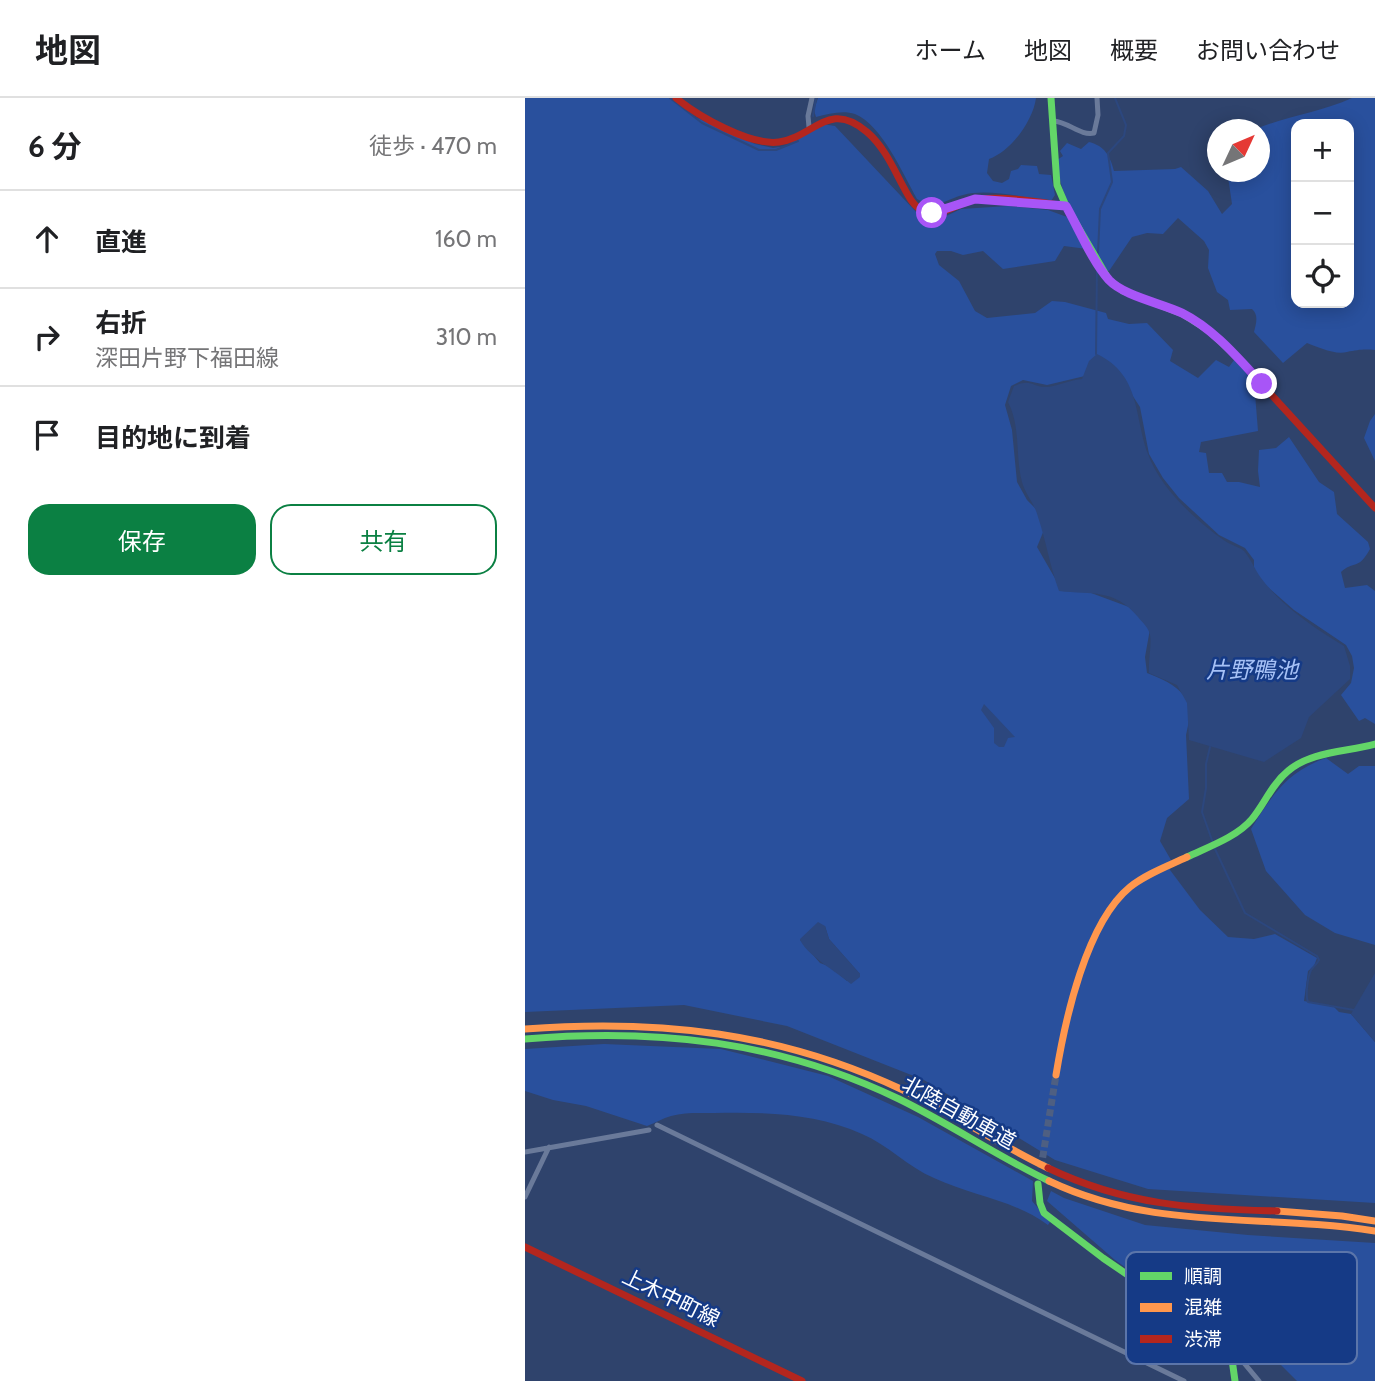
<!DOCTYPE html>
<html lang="ja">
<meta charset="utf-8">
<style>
:root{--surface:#fff;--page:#f2f2f2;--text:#202124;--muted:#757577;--line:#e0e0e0;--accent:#0b8043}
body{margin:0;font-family:Cabin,"Noto Sans JP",sans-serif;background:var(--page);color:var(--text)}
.controls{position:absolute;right:21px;top:21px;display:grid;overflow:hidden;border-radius:14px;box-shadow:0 4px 18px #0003}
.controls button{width:63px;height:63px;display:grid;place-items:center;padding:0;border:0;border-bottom:2px solid var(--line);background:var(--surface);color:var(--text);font:35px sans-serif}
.compass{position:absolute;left:682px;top:21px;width:63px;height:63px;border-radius:50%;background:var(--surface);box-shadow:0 4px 18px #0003;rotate:46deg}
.stop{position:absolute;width:21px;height:21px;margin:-16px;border:5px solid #a855f7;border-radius:50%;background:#fff}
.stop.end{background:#a855f7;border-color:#fff;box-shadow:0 2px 7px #0008}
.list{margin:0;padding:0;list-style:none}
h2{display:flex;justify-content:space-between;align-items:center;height:91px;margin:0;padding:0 28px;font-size:30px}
h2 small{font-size:23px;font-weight:400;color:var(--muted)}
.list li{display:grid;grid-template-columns:46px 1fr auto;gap:21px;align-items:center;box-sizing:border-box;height:98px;padding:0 28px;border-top:2px solid var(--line)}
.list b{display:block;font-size:26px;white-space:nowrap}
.list p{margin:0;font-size:23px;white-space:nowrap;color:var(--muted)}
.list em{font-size:23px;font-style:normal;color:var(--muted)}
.actions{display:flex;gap:14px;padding:21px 28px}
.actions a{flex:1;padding:16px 0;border:2px solid var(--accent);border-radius:21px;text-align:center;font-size:24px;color:var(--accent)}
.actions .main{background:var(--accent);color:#fff}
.icon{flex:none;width:38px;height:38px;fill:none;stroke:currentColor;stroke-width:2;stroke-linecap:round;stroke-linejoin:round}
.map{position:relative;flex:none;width:850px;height:1283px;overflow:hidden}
header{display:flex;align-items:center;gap:42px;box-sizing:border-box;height:98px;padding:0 35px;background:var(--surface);border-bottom:2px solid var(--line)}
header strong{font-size:33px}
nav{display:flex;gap:38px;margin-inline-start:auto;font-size:24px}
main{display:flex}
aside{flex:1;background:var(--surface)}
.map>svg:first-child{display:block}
</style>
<header>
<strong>地図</strong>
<nav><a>ホーム</a><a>地図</a><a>概要</a><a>お問い合わせ</a></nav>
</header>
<main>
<aside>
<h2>6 分<small>徒歩 · 470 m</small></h2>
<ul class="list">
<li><svg class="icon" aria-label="ahead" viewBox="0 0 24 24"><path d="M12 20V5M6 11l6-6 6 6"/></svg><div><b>直進</b></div><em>160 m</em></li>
<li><svg class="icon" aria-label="right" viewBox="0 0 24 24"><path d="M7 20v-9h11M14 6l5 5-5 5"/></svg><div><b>右折</b><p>深田片野下福田線</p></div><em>310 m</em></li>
<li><svg class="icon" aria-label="arrive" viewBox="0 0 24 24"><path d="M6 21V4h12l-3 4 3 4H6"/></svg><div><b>目的地に到着</b></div></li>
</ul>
<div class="actions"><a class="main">保存</a><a>共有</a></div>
</aside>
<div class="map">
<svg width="850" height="1283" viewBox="0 0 850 1283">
<rect width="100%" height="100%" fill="#2f436c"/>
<path fill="#29509d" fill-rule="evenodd" d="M0 0H147L168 18 230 46 248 50 261 48 297 26 310 28 392 115 408 121 417 120 436 111 483 108 523 112 542 119 562 151 539 148 530 163 478 171 458 153 438 157 426 153H412L410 156 414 167 434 183 450 213 462 220 510 215 527 203 540 204 581 215 583 221 604 226 622 225 648 252 645 263 673 280 691 262 704 269 709 262 729 283 733 333 676 344 674 354 681 355 684 375H697L702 384H714L735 389 733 373 734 352 751 350 764 339 794 384 809 394 812 416 843 444 845 451C833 473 829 462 816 474L820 490 842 487 850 493V626L840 620 834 623 816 597 826 585 829 570 827 558 821 547 769 512 729 477V462L720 450 694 437 654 400 638 380 624 356 615 309 594 277H564L522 287 498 282 486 288 480 307 487 332 492 384 502 402 517 417 521 427 512 449 531 482 604 509 616 516 625 531 620 559 622 575C643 583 655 589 667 609L661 637 664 701 642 720 635 743 646 762 645 772 675 812 703 839 729 841 750 836 792 860 789 868 783 873 779 903 809 909 814 914 826 916 850 944V1105L623 1091 530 1062 399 982 262 928 159 907 0 914ZM300 828 304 841 335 876 322 883 306 869 295 865 275 842 286 832Z
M293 0H511C508 23 486 53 464 61L462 75 468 83 477 85 484 81 486 73 493 71 496 67 512 68 514 76 526 77 530 97 526 103C501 100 463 90 438 97 418 102 412 113 392 101 378 76 357 27 330 16 317 12 304 16 291 19L289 12Z
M827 0H850V252C837 251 833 252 822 254 809 257 793 249 782 245L758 265 729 234C731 226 734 217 727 211L705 212 703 202 692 194 683 170 684 152 679 143 653 120 638 136 622 135 607 139 584 173 581 172C561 140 534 101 532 62L538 58 535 53 542 45 556 51 564 44C580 48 585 58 589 73L650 71 656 69 683 93 697 116 707 106 703 79 708 74H734V32L731 31C762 18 796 14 827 0ZM771 26H824V205H771Z
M850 316V363L839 340 845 323Z
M801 660 823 676 834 668H850V847L810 835 780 817 741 773 726 731C747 698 761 674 801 660Z
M79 946 196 951 303 978 393 1019 508 1083 507 1103 525 1124 523 1127C489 1102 448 1098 409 1080 383 1069 363 1047 337 1036 291 1015 239 1014 189 1015 175 1015 160 1014 146 1018 138 1020 130 1025 122 1028L61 1008 28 1002 0 993V951Z
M526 1093 539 1100 620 1127 723 1137 850 1145V1283H772L744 1255 716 1241 712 1233 695 1236 590 1162 522 1103Z"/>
<path fill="#2c477e" d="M572 256C616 277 609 318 623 356 635 390 671 423 700 443 706 447 714 449 719 453 726 461 730 472 736 480 757 508 789 530 819 548L825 568V581L784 619 776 640 739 664 664 642 662 605 652 587 624 575C623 563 627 546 625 537 624 530 617 524 613 519 589 490 567 497 534 493 525 468 521 443 513 419 510 406 500 396 497 384 490 357 496 329 483 304L489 288C507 280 506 289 522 289 533 288 545 282 557 281L564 263Z
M459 606 490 639 483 640 479 649H474L469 645V630L456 612Z
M293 824 300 828 304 841 335 876V879L326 886C313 875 279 855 275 841Z
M850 875V944L826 916Z"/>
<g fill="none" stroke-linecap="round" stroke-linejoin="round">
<path stroke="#2c477e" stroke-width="2" d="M145 0 177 25 234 52H251L273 43
M288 18 291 0
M573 155 575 111 587 84 583 55 599 38 601 27 590 0
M571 256 572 168
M685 649 681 666V690L677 714 688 745
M690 751 720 815 792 858 794 862C792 866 788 869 786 872 783 878 780 898 783 904L829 912"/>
<path stroke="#4e5f82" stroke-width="7" stroke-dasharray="7 3.5" stroke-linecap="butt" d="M516 1070 531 977"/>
<path stroke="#6a7a9a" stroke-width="5" d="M528 23C544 24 555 38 569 35L573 17 572 0
M284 29 283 18 287 0
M132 1027 659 1283
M0 1054 124 1032
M0 1099 24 1049
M707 1259H714L734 1283"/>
<path stroke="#63d668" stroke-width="7" d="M526 0 532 87 541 108 584 182 598 193 658 216 683 232 710 257
M662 759C683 749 712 739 727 721 740 705 747 686 763 673 786 653 822 654 850 646
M0 941C133 930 253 943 374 1001 425 1026 472 1058 524 1083
M513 1086 515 1105 519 1115 578 1160 689 1236 706 1254 710 1283"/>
<path stroke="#ff974d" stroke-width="7" d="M0 931C134 921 255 934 378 992 427 1015 473 1046 523 1070
M531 977C540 922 561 825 605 789 621 776 643 768 662 759
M524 1083C631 1134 737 1115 850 1133
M752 1113 817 1118 850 1123"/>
<path stroke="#b3261e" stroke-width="7" d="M151 0C173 18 225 48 254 44 289 39 304 1 342 34 363 52 372 80 386 102 390 108 395 113 403 115 420 118 437 102 455 101 483 98 513 104 541 108
M710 257 850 410
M523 1070C600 1107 668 1111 752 1113
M0 1149 277 1283"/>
</g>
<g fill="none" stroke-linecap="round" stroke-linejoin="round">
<path stroke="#a855f7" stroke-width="9" d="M407 115 450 101 541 108C554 131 567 163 584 182 599 198 636 205 657 215 689 231 713 260 737 286"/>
</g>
<g text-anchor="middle" stroke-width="5" stroke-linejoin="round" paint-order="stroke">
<g font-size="21" fill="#fff" stroke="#153a86">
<text transform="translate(434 1015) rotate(29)" y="7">北陸自動車道</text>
<text transform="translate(146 1200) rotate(26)" y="7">上木中町線</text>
</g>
<g font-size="23" font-style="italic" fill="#a6c1f6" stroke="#153a86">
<text x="727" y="580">片野鴨池</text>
</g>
</g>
<rect x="601" y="1154" width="231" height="112" rx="10" fill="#153a86" stroke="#5b75aa" stroke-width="2"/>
<rect x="615" y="1174" width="32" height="8" fill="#63d668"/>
<rect x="615" y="1205" width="32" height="9" fill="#ff974d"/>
<rect x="615" y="1237" width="32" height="8" fill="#b3261e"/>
<g font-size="19" fill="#fff">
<text x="659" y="1185">順調</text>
<text x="659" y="1216">混雑</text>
<text x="659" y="1248">渋滞</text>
</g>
</svg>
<div class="controls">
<button>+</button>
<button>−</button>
<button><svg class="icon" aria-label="locate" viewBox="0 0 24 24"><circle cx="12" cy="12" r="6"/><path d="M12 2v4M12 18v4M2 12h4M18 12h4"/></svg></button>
</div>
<svg class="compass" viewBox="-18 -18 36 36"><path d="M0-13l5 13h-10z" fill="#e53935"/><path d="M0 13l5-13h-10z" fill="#757577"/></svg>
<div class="stop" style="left:407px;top:115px"></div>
<div class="stop end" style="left:737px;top:286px"></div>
</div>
</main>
